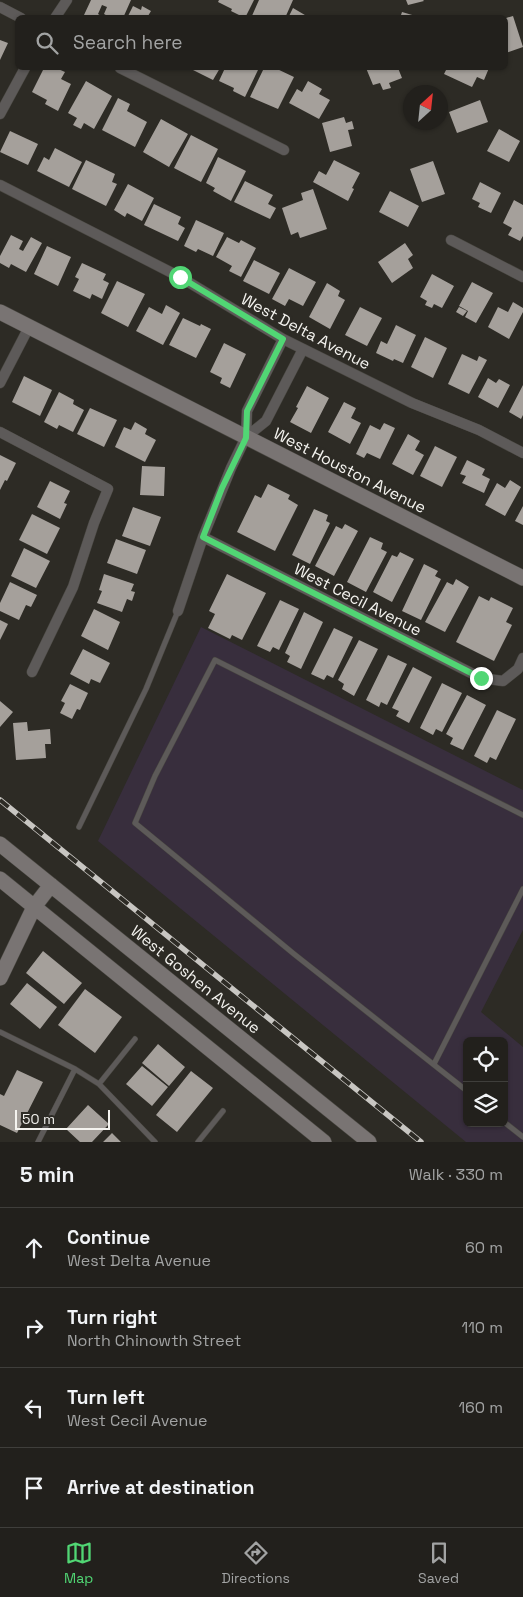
<!DOCTYPE html>
<meta charset="utf-8">
<style>
:root{--surface:#22201c;--page:#2a2825;--text:#f1f3f6;--muted:#a2a3a3;--line:#3f3e3b;--accent:#51d674}
body{margin:0;font-family:"Space Grotesk",sans-serif;background:var(--page);color:var(--text)}
.controls{position:absolute;right:15px;bottom:15px;display:grid;overflow:hidden;border-radius:8px;box-shadow:0 1px 4px #0004}
.controls button{width:45px;height:45px;display:grid;place-items:center;padding:0;border:0;border-bottom:1px solid var(--line);background:var(--surface);color:var(--text);font:25px sans-serif}
.compass{position:absolute;left:403px;top:85px;width:45px;height:45px;border-radius:50%;background:var(--surface);box-shadow:0 1px 4px #0004;rotate:27deg}
.scale{position:absolute;left:15px;bottom:12px;width:95px;box-sizing:border-box;padding-left:5px;border:2px solid #f4f3ef;border-top:0;font-size:14px;line-height:18px;white-space:nowrap;color:#f4f3ef;-webkit-text-stroke:4px #2d2b25;paint-order:stroke}
.stop{position:absolute;width:15px;height:15px;margin:-11px;border:4px solid #51d674;border-radius:50%;background:#fff}
.stop.end{background:#51d674;border-color:#fff;box-shadow:0 1px 5px #0008}
.list{margin:0;padding:0;list-style:none}
h2{display:flex;justify-content:space-between;align-items:center;height:65px;margin:0;padding:0 20px;font-size:21px}
h2 small{font-size:16px;font-weight:400;color:var(--muted)}
.list li{display:grid;grid-template-columns:32px 1fr auto;gap:15px;align-items:center;box-sizing:border-box;height:80px;padding:0 20px;border-top:1px solid var(--line)}
.list b{display:block;font-size:19px;white-space:nowrap}
.list p{margin:0;font-size:16px;white-space:nowrap;color:var(--muted)}
.list em{font-size:16px;font-style:normal;color:var(--muted)}
.icon{flex:none;width:28px;height:28px;fill:none;stroke:currentColor;stroke-width:2;stroke-linecap:round;stroke-linejoin:round}
.map{position:relative;flex:none;width:523px;height:1142px;overflow:hidden}
.search{position:absolute;background:var(--surface);box-shadow:0 1px 4px #0004;left:15px;right:15px;top:15px;height:55px;display:flex;align-items:center;gap:12px;box-sizing:border-box;padding:0 18px;border-radius:8px;color:var(--muted);font-size:19px}
.sheet{height:385px;background:var(--surface)}
nav{display:flex;justify-content:space-around;align-items:center;box-sizing:border-box;height:70px;border-top:1px solid var(--line);background:var(--surface);font-size:14px;color:var(--muted)}
nav a{display:grid;justify-items:center;gap:2px}
nav .on{color:var(--accent)}
.map>svg:first-child{display:block}
</style>
<div class="map">
<svg width="523" height="1142" viewBox="0 0 523 1142">
<rect width="100%" height="100%" fill="#2d2b25"/>
<path fill="#382e3d" fill-rule="evenodd" d="M201 627 523 790V930L481 1012 523 1047V1142H466L98 841ZM467 1041H504V1123H467Z"/>
<path fill="#a5a09b" d="M91 0H131L123 18H111L104 14 107 7 102 5 98 14 101 16 100 18H89L84 15Z
M219 0H254L245 18 231 11 232 9 218 2Z
M259 0H293L285 18H251Z
M406 0H423L424 1 408 5Z
M133 6 141 10 142 6 151 11 148 16 151 18H127Z
M293 8 310 18H288Z
M402 12 419 17V18H400Z
M513 16 523 47 506 53V18Z
M0 40 8 43 0 60Z
M44 68H56L65 72 61 79 71 84 58 111 45 104 47 100 32 92Z
M189 68H220L213 80Z
M225 68H254L258 70 245 97 233 91 234 88 219 81Z
M264 68H275L294 77 278 109 250 97Z
M366 68H398L402 78 389 83 391 88 383 90 380 83 373 85Z
M447 68H489L484 80 477 77 472 87 444 74Z
M86 81 112 96 94 129 84 123 81 129 73 125 77 118 68 113Z
M308 81 322 89 319 94 330 100 319 119 289 103 297 89 302 92Z
M118 98 130 104 127 111 147 122 135 147 102 130Z
M480 100 488 122 457 133 449 112Z
M344 117 346 123 352 121 354 129 348 130 352 146 330 152 322 123Z
M161 119 188 134 169 167 143 152Z
M499 129 520 141 509 162 487 151Z
M10 131 38 144 28 165 0 152Z
M191 135 218 149 201 182 174 168Z
M55 148 82 162 69 187 37 171 44 157 49 160Z
M218 157 246 171 231 201 213 191 215 188 206 183Z
M86 160 115 174 112 182 117 184 106 206 72 189Z
M334 160 360 173 352 188 354 189 348 201 313 182 319 171 326 175Z
M433 161 445 194 422 202 410 169Z
M245 181 273 195 268 204 276 208 270 219 234 202Z
M480 182 501 193 491 213 478 207 480 203 472 199Z
M128 184 154 198 142 221 127 213 125 217 114 210Z
M313 189 327 229 300 238 298 232 291 235 282 208 303 200 301 193Z
M390 191 419 206 408 227 379 212Z
M514 200 523 205V236L520 241 508 235 512 228 503 223Z
M154 204 181 217 178 224 185 228 178 241 144 225Z
M196 220 224 233 213 256 198 249 196 252 184 246Z
M11 235 23 241 19 249 23 251 31 237 42 243 26 272 11 264 9 268 0 263V256Z
M227 237 239 243 241 240 256 248 241 277 229 271 232 266 216 257Z
M405 243 413 255 408 259 413 268 392 283 378 262Z
M47 246 71 257 58 286 34 274Z
M254 260 280 273 269 294 243 281Z
M82 263 106 274 103 280 109 283 102 299 92 294 90 299 73 291 79 279 75 277Z
M289 268 316 282 303 306 289 299 285 306 272 299Z
M432 274 454 286 442 308 434 304 432 308 425 305 427 301 420 297Z
M117 281 145 294 128 327 101 313Z
M472 282 493 293 476 323 465 317 468 311 459 306Z
M327 283 340 291 338 296 345 300 330 329 309 317Z
M513 302 523 308V312L509 339 488 327 498 307 508 312Z
M166 305 180 313 163 345 136 331 149 307 162 314Z
M360 307 382 318 367 346 345 335Z
M459 307 467 311 463 316 456 312Z
M183 318 200 326 201 324 211 329 196 358 169 345Z
M396 325 416 335 403 363 394 359 393 361 376 353 381 341 387 344Z
M425 337 447 348 433 378 411 367Z
M224 343 246 354 230 388 220 383 222 378 210 372Z
M462 354 477 361 479 356 487 360 469 394 448 384Z
M24 376 52 390 40 416 12 402Z
M488 378 496 383 499 379 510 385 498 408 478 397Z
M523 385V415L521 419 509 412Z
M307 386 329 398 311 433 290 422 298 408 296 407Z
M59 392 74 400 73 404 84 410 73 432 59 425 57 429 44 422Z
M344 402 356 408 351 418 361 423 350 444 328 432Z
M90 408 117 420 104 447 77 434Z
M135 422 147 429 145 434 156 440 145 462 115 447 124 427 131 430Z
M384 423 395 428 380 459 367 453 364 458 356 454 370 425 380 430Z
M408 434 420 441 415 450 424 455 413 475 392 464Z
M435 446 457 457 442 487 420 476Z
M0 455 16 463 7 481 5 480 0 490Z
M467 460 485 469 482 475 490 479 484 493 462 483 466 476 460 474Z
M142 466 165 467 164 496 140 495Z
M510 480 521 487 505 516 485 505 497 483 505 488Z
M50 481 70 491 64 503 67 504 60 519 37 507Z
M268 484 290 495 288 499 298 505 275 551 237 532 255 495 261 498Z
M523 506V525L515 521Z
M133 507 161 517 150 546 122 536Z
M314 509 328 515 326 521 330 523 310 564 292 555Z
M32 514 60 528 47 554 19 540Z
M345 524 358 531 334 576 315 566 336 526 342 529Z
M370 537 383 543 381 549 387 552 366 592 347 582Z
M116 539 146 550 137 574 107 563Z
M24 548 50 561 36 588 11 576Z
M400 552 414 559 392 602 373 592 392 555 397 557Z
M424 564 438 571 435 576 441 579 421 620 402 611Z
M104 574 134 584 131 591 135 592 132 601 127 599 122 612 97 603 102 591 99 590Z
M227 574 266 593 242 640 232 635 230 639 208 628 215 614 209 611Z
M456 579 469 587 445 632 425 622 447 582 453 585Z
M10 582 37 595 31 607 26 605 19 620 0 611V603Z
M479 596 489 601 491 597 513 608 506 622 512 625 494 661 456 642Z
M280 600 299 609 279 650 273 647 270 652 257 646Z
M94 609 120 622 108 650 81 636Z
M304 612 323 622 301 669 287 662 290 656 285 653Z
M0 620 8 624 0 640Z
M334 628 353 637 333 678 327 675 324 680 311 674Z
M359 640 378 649 354 696 342 689 344 684 338 680Z
M83 649 110 663 100 683 91 679 89 684 70 674Z
M388 655 407 664 387 705 381 702 379 707 366 700Z
M413 667 432 677 409 723 396 716 399 711 392 708Z
M442 683 462 693 442 732 436 729 433 735 420 728Z
M70 684 88 693 80 710 77 709 72 719 60 713 65 703 61 701Z
M467 695 486 705 463 750 450 744 453 738 446 734Z
M0 701 13 712 0 727Z
M497 710 516 719 496 760 490 757 487 763 474 756Z
M27 722 28 731 50 729 51 744H45L46 758 16 760 13 723Z
M43 951 82 983 64 1004 26 973Z
M27 983 57 1007 40 1029 10 1004Z
M85 989 122 1017 95 1053 58 1025Z
M158 1044 185 1067 169 1086 142 1063Z
M142 1066 168 1087 152 1106 126 1084Z
M17 1070 43 1082 17 1133 0 1125V1094L4 1096Z
M191 1071 213 1088 177 1132 156 1115Z
M88 1105 109 1124 92 1142H80L66 1129Z
M112 1133 121 1142H103Z"/>
<g fill="none" stroke-linecap="round" stroke-linejoin="round">
<g stroke="#494741" stroke-width="6">
<path id="lane" d="M79 827 146 689 178 611
M0 1032 75 1069 99 1084 155 1142
M434 1064 523 889
M99 1084 135 1039
M467 1091 294 954 135 823 155 776 215 660 523 815
M504 1122 523 1137
M38 1142 75 1069
M198 1142 223 1111"/>
</g>
<g stroke="#494741" stroke-width="11">
<path id="street" d="M0 7 21 18
M55 18 67 0
M120 68 284 150
M0 114 25 68
M0 185 180 277 283 339 412 403 479 430 523 453
M451 240 523 277
M0 383 29 327
M0 432 108 489 94 523 73 587 32 672
M246 437 247 411 283 339
M203 537 481 678 503 681 518 669 523 658
M178 611 203 537 231 468 246 437 266 421 303 349"/>
</g>
<g stroke="#494741" stroke-width="16">
<path id="secondary" d="M0 312 523 578
M0 844 369 1142
M0 879 324 1142
M0 978 34 907 51 885"/>
</g>
<use href="#lane" stroke="#5d5a59" stroke-width="5"/>
<use href="#street" stroke="#5d5a59" stroke-width="10"/>
<use href="#secondary" stroke="#797473" stroke-width="15"/>
<g stroke="#c8c6c2" stroke-width="5.5">
<path id="rail" d="M0 800 421 1142"/>
</g>
<use href="#rail" stroke="#2d2b25" stroke-width="4" stroke-dasharray="11" stroke-linecap="butt"/>
</g>
<g fill="none" stroke-linecap="round" stroke-linejoin="round">
<path stroke="#51d674" stroke-width="6" d="M180 277 283 339 247 411 246 438 222 488 203 537 481 678"/>
</g>
<g text-anchor="middle" stroke-width="5" stroke-linejoin="round" paint-order="stroke">
<g font-size="16" fill="#f4f3ef" stroke="#2d2b25">
<text transform="translate(306 331) rotate(28)" y="6">West Delta Avenue</text>
<text transform="translate(350 470) rotate(27)" y="6">West Houston Avenue</text>
<text transform="translate(358 599) rotate(27)" y="6">West Cecil Avenue</text>
<text transform="translate(196 979) rotate(39)" y="6">West Goshen Avenue</text>
</g>
</g>
</svg>
<div class="controls">
<button><svg class="icon" aria-label="locate" viewBox="0 0 24 24"><circle cx="12" cy="12" r="6"/><path d="M12 2v4M12 18v4M2 12h4M18 12h4"/></svg></button>
<button><svg class="icon" aria-label="layers" viewBox="0 0 24 24"><path d="M12 4l9 5-9 5-9-5zM3 14l9 5 9-5"/></svg></button>
</div>
<svg class="compass" viewBox="-18 -18 36 36"><path d="M0-13l5 13h-10z" fill="#e53935"/><path d="M0 13l5-13h-10z" fill="#a2a3a3"/></svg>
<div class="scale">50 m</div>
<div class="stop" style="left:180px;top:277px"></div>
<div class="stop end" style="left:481px;top:678px"></div>
<div class="search"><svg class="icon" aria-label="search" viewBox="0 0 24 24"><circle cx="10" cy="10" r="6"/><path d="M15 15l6 6"/></svg>Search here</div>
</div>
<section class="sheet">
<h2>5 min<small>Walk · 330 m</small></h2>
<ul class="list">
<li><svg class="icon" aria-label="ahead" viewBox="0 0 24 24"><path d="M12 20V5M6 11l6-6 6 6"/></svg><div><b>Continue</b><p>West Delta Avenue</p></div><em>60 m</em></li>
<li><svg class="icon" aria-label="right" viewBox="0 0 24 24"><path d="M7 20v-9h11M14 6l5 5-5 5"/></svg><div><b>Turn right</b><p>North Chinowth Street</p></div><em>110 m</em></li>
<li><svg class="icon" aria-label="left" viewBox="0 0 24 24"><path d="M17 20v-9H6M10 6l-5 5 5 5"/></svg><div><b>Turn left</b><p>West Cecil Avenue</p></div><em>160 m</em></li>
<li><svg class="icon" aria-label="arrive" viewBox="0 0 24 24"><path d="M6 21V4h12l-3 4 3 4H6"/></svg><div><b>Arrive at destination</b></div></li>
</ul>
</section>
<nav>
<a class="on"><svg class="icon" aria-label="map" viewBox="0 0 24 24"><path d="M3 6l6-2 6 2 6-2v14l-6 2-6-2-6 2zM9 4v14M15 6v14"/></svg>Map</a>
<a><svg class="icon" aria-label="directions" viewBox="0 0 24 24"><path d="M12 3l9 9-9 9-9-9zM9 14v-3h6M13 9l2 2-2 2"/></svg>Directions</a>
<a><svg class="icon" aria-label="saved" viewBox="0 0 24 24"><path d="M7 4h10v16l-5-4-5 4z"/></svg>Saved</a>
</nav>
